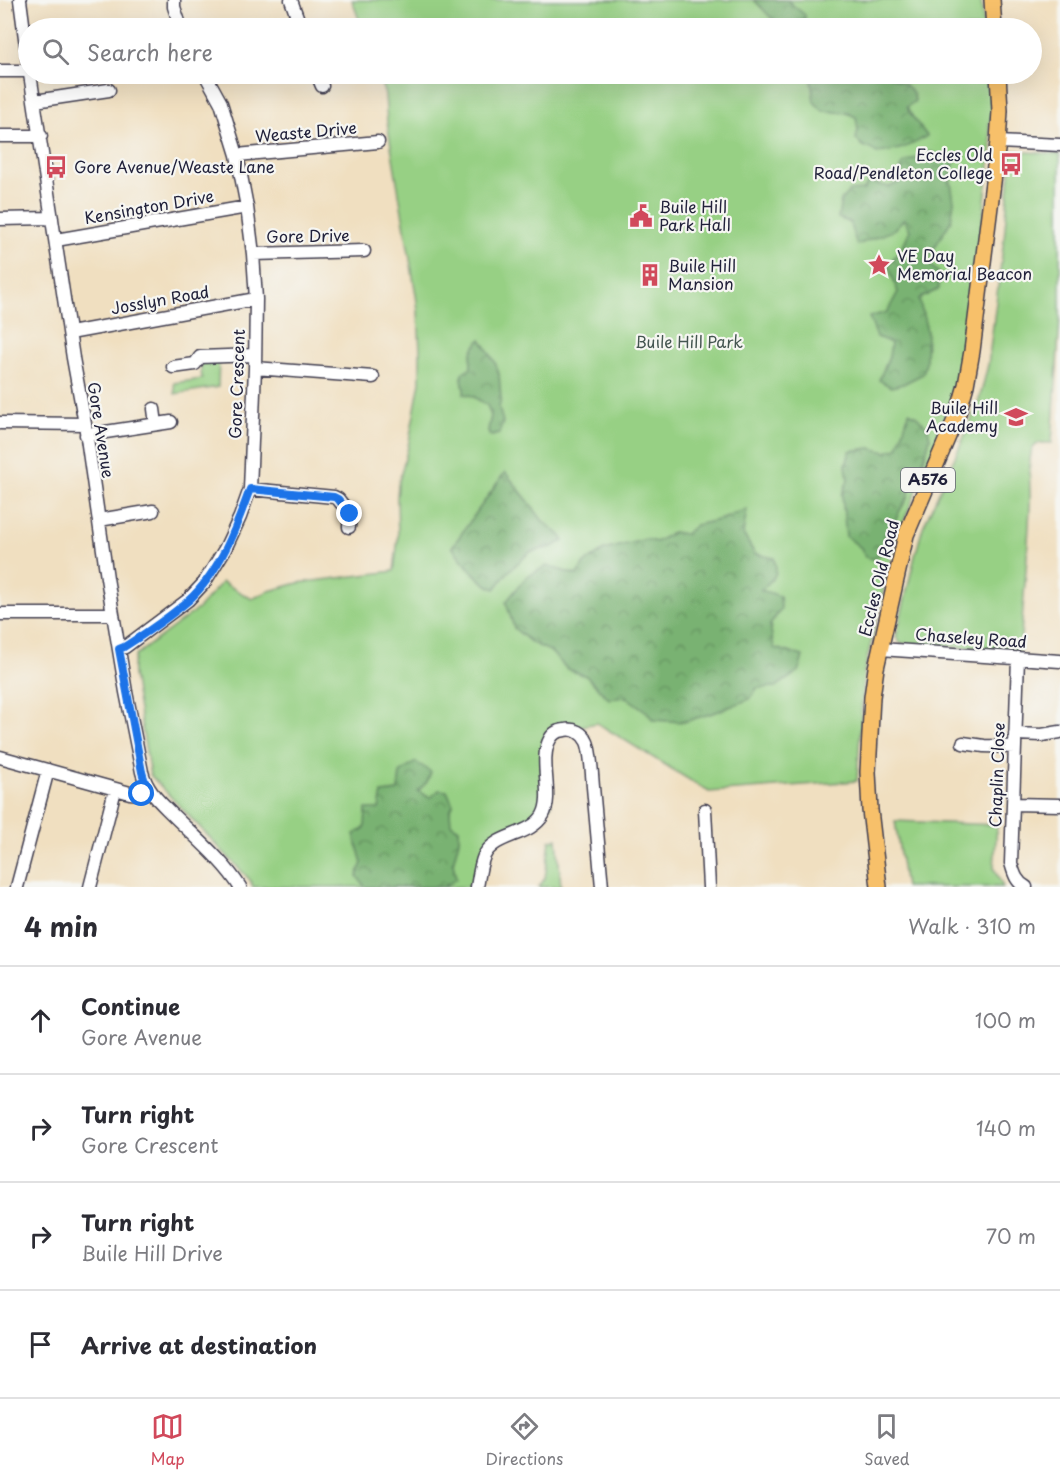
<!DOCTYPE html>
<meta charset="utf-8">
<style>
:root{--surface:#fff;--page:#f2f2f3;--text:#2b2b33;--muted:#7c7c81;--line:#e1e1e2;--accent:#d1495b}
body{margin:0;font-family:"Playpen Sans",sans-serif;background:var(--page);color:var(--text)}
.stop{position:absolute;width:18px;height:18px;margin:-14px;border:4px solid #1a73e8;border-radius:50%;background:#fff}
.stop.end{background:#1a73e8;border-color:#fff;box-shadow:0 2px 6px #0008}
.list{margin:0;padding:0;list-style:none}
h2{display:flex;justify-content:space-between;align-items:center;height:78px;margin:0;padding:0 24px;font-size:26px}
h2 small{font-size:20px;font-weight:400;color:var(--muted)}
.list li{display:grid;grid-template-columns:39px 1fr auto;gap:18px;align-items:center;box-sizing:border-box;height:108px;padding:0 24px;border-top:2px solid var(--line)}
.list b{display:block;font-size:22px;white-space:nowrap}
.list p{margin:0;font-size:20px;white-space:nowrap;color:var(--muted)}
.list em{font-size:20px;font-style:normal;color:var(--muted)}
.icon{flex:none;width:33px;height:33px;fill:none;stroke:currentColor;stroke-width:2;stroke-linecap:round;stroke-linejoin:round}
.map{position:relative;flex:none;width:1060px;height:887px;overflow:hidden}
.search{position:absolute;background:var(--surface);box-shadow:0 6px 24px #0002;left:18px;right:18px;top:18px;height:66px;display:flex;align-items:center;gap:15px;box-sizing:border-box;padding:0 21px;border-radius:33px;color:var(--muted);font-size:22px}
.sheet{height:510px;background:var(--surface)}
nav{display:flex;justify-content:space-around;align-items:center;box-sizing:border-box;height:84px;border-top:2px solid var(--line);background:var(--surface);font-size:16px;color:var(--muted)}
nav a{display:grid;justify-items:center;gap:3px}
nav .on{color:var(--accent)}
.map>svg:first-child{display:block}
</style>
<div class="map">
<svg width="1060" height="887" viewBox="0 0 1060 887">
<defs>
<pattern id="forest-crowns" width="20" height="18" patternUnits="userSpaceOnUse" patternTransform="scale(1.5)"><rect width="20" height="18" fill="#79b272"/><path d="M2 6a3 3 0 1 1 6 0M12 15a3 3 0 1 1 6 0" fill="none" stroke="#63905f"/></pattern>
</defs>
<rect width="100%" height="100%" fill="#f6f6f2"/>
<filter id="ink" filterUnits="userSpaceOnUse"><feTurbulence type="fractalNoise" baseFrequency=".0167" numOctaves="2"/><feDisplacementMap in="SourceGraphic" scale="12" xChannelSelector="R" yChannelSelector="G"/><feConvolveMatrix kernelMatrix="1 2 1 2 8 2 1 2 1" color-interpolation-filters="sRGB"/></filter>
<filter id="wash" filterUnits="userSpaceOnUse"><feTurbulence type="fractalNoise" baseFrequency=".008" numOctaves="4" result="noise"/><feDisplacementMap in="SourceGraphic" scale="24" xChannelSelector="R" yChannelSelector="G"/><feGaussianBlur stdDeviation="1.35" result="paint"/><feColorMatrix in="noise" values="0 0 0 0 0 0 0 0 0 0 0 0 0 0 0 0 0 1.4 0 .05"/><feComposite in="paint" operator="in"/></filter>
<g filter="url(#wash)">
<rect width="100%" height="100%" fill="#f0dfc0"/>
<path fill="#97d084" stroke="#5c7960" stroke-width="1.5" d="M352 0H981L984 28H362Z
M378 74H989L992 115 989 124 992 146 962 382 895 542 864 672 857 781 709 792 597 723 550 732 551 806 482 849 473 887H253L250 880 150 775 133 675C132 668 133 662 136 655L199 608 222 582 252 599 269 591 298 583 394 571 398 538 397 498 398 485 408 447 420 382V352L418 310 416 295 387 122 385 95Z
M1012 151 1060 154V317L1052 443C1045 443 1036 441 1032 450 1027 462 1031 492 1030 506 1028 554 1023 603 1020 651L900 643 896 637 915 556 923 527 964 437 980 397 988 365 1004 239Z
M219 356 218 387 175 394 174 383 202 379 201 370 202 358Z
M895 821 997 825 994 868 1003 887H905Z
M557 838 561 887H539L545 878 550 841Z"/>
<path fill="url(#forest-crowns)" stroke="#4e6a56" stroke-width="1.5" d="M754 0H787L805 15V20H797L799 28H781Z
M810 74H887C898 82 914 85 915 101L907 107C912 118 920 126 927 136 912 146 894 152 877 153 868 146 863 149 856 139L858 130 856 117 847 113 823 111 814 102Z
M930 152 939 155 956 157 950 177 954 201 951 221 939 240 927 262 938 272 939 289 919 299 927 331 926 363 923 374 903 384 891 387 879 380 889 357 891 343 877 337 869 317 887 312 898 292 888 265 902 248 910 230 904 219 892 231 857 245 849 222 838 218 841 200 849 191 864 190 868 182 889 187 898 183 902 164Z
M481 339 495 362 499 374 501 399 499 408 503 422 499 434 492 436 489 435 488 430 491 416 487 405 472 396 464 394C465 386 461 381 462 373L471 367C470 355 472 348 481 339Z
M909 412 917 416 928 428 930 438 924 460 916 471 908 497 899 512 893 527 884 536 885 551 873 559 865 557 861 548 846 536 842 495 848 480 846 465 850 451 870 448 886 452 898 448Z
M505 472 529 502 542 520 560 535 564 541 552 547 530 552 508 572 495 589C479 583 463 561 452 547Z
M747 509 743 534 755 554 774 558C779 577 774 577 761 590L780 596 781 609 770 625 774 648 803 656 799 671 776 687 757 688 750 699 719 711 684 722 653 720 647 712 626 697 609 699 586 676 567 669 550 651 532 643 514 628 506 602 527 576 547 566 577 575 584 563 604 550 646 539 656 542 673 532 685 534 696 525 722 519Z
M416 762 431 772 427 782 418 791 430 798 439 790 447 791 453 805 450 811 451 824 459 829V840L453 863 456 879 444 887H365L357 876 362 863 354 834 365 828 366 809H379L382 793 398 791 400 773Z"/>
</g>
<g filter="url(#ink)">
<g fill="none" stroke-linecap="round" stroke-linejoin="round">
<g stroke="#413e4f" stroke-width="15">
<path id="minor" d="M20 0 28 61
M174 0V7L181 28
M291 0 301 28
M0 71H28
M30 74 73 358 85 424 107 578 126 692 142 772C147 791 159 801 172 814 194 836 224 861 240 887
M317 74 322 86
M35 101 109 90
M0 136H41
M998 142 1060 145
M237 155 378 142
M0 219 52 218
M56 240 247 207
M253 254 364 251
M70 333 256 299
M173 367 195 364 200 357 255 355
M255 368 373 377
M154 409 156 424
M0 423 85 424
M86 435 171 422
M250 489 334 497 338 499 350 514 349 527
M99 520 153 511
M0 614H113
M119 649 125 647 188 600 204 583 225 549 240 517 250 489 255 368 256 299 253 254 247 207 237 155 221 103 205 74
M880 649 1060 661
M1018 658 1011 863C1014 873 1016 882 1026 887
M1015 734 1042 735 1060 732
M963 743 984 746 1015 747
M0 757 130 793 142 794 149 790
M1013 804 1060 805
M705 810 709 887
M17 887 48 770
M90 887 115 790
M477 887C479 877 480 865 484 856 495 833 530 837 543 815 554 795 538 760 550 739 554 732 558 731 565 730 574 728 583 733 587 742 591 751 592 776 593 787 596 820 599 854 602 887"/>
</g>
<g stroke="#413e4f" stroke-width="18">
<path id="major" d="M992 0 994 28
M879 887 870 810 868 772 872 697 876 668 906 535 958 413 966 385 972 351 998 142 1000 111 998 74"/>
</g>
<use href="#minor" stroke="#fff" stroke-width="12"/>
<use href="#major" stroke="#f7c06b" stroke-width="15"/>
</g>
</g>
<g fill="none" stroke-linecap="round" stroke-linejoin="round" filter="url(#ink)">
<path stroke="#1a73e8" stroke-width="8" d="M142 794 149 790 145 782 142 772 119 649 124 647C146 633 168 618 188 601 220 572 236 528 250 489L334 497 338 499 350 514"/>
</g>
<defs>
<g id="bus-bare" transform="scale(1.8)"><path d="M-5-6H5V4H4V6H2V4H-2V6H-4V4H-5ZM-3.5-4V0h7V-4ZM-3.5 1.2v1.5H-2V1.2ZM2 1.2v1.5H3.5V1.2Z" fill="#d1495b" stroke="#f6f6f2" stroke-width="2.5" paint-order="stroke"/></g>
<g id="civic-bare" transform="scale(1.8)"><path d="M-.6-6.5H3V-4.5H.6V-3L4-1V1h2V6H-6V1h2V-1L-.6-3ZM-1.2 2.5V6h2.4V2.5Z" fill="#d1495b" stroke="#f6f6f2" stroke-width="2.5" paint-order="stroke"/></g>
<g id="sight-bare" transform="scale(1.8)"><path d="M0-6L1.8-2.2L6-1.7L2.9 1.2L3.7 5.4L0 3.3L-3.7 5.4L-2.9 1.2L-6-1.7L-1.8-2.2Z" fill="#d1495b" stroke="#f6f6f2" stroke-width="2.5" paint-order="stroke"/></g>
<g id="building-bare" transform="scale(1.8)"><path d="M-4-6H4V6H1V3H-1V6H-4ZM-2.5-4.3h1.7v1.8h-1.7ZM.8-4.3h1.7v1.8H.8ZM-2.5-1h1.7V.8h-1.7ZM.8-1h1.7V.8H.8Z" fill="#d1495b" stroke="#f6f6f2" stroke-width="2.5" paint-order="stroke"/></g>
<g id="school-bare" transform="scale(1.8)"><path d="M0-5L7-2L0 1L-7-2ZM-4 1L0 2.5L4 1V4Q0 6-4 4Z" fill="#d1495b" stroke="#f6f6f2" stroke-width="2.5" paint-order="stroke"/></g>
</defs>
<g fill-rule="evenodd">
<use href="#bus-bare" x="1011" y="164"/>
<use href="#bus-bare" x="56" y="167"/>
<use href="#civic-bare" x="641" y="216"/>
<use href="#sight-bare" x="879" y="265"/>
<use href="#building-bare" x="650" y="275"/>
<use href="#school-bare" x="1016" y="417"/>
</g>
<g text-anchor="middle" stroke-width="4.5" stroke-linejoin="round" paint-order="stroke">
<rect fill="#f6f6f2" stroke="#626272" stroke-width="1.5" x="901" y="468" width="54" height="24" rx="4.5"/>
<g font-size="15" font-weight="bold" fill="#22223b">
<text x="928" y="485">A576</text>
</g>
<g font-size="16" fill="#22223b" stroke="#f6f6f2">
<text transform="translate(306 132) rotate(-5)" y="6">Weaste Drive</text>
<text transform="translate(149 207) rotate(-10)" y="6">Kensington Drive</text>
<text transform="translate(308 236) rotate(-1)" y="6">Gore Drive</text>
<text transform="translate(160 300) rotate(-10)" y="6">Josslyn Road</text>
<text transform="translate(237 384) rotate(-88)" y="6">Gore Crescent</text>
<text transform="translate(101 430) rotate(81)" y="6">Gore Avenue</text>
<text transform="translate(879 578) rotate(-76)" y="6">Eccles Old Road</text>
<text transform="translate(971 638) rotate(4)" y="6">Chaseley Road</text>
<text transform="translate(997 775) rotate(-88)" y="6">Chaplin Close</text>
</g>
<g font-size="16" fill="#22223b" stroke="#f6f6f2" text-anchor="start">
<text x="993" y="161" text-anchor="end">Eccles Old<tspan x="993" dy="18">Road/Pendleton College</tspan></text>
<text x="74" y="173">Gore Avenue/Weaste Lane</text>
<text x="659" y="213">Buile Hill<tspan x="659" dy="18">Park Hall</tspan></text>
<text x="897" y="262">VE Day<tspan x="897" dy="18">Memorial Beacon</tspan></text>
<text x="668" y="272">Buile Hill<tspan x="668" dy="18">Mansion</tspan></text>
<text x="998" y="414" text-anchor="end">Buile Hill<tspan x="998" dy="18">Academy</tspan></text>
</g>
<g font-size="16" fill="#455651" stroke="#f6f6f2">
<text x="689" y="348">Buile Hill Park</text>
</g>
</g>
</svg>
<div class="stop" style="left:142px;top:794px"></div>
<div class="stop end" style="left:350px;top:514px"></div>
<div class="search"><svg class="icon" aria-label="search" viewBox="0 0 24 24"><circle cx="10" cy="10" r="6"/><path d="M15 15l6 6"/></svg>Search here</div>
</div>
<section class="sheet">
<h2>4 min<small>Walk · 310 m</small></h2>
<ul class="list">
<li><svg class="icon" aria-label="ahead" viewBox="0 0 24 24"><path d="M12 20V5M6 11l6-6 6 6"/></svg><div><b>Continue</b><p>Gore Avenue</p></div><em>100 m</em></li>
<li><svg class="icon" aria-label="right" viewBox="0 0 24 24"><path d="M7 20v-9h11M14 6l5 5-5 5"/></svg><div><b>Turn right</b><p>Gore Crescent</p></div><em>140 m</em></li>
<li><svg class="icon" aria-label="right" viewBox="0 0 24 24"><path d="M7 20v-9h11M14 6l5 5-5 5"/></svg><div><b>Turn right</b><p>Buile Hill Drive</p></div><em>70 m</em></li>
<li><svg class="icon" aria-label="arrive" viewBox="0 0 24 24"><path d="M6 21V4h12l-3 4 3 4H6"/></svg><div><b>Arrive at destination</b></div></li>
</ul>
</section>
<nav>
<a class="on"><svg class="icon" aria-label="map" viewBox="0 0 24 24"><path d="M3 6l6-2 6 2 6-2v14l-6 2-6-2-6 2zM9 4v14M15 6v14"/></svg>Map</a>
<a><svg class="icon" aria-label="directions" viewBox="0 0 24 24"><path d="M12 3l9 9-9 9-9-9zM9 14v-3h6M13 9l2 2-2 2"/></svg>Directions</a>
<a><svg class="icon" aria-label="saved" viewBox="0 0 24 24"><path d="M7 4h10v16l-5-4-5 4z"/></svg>Saved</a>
</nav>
